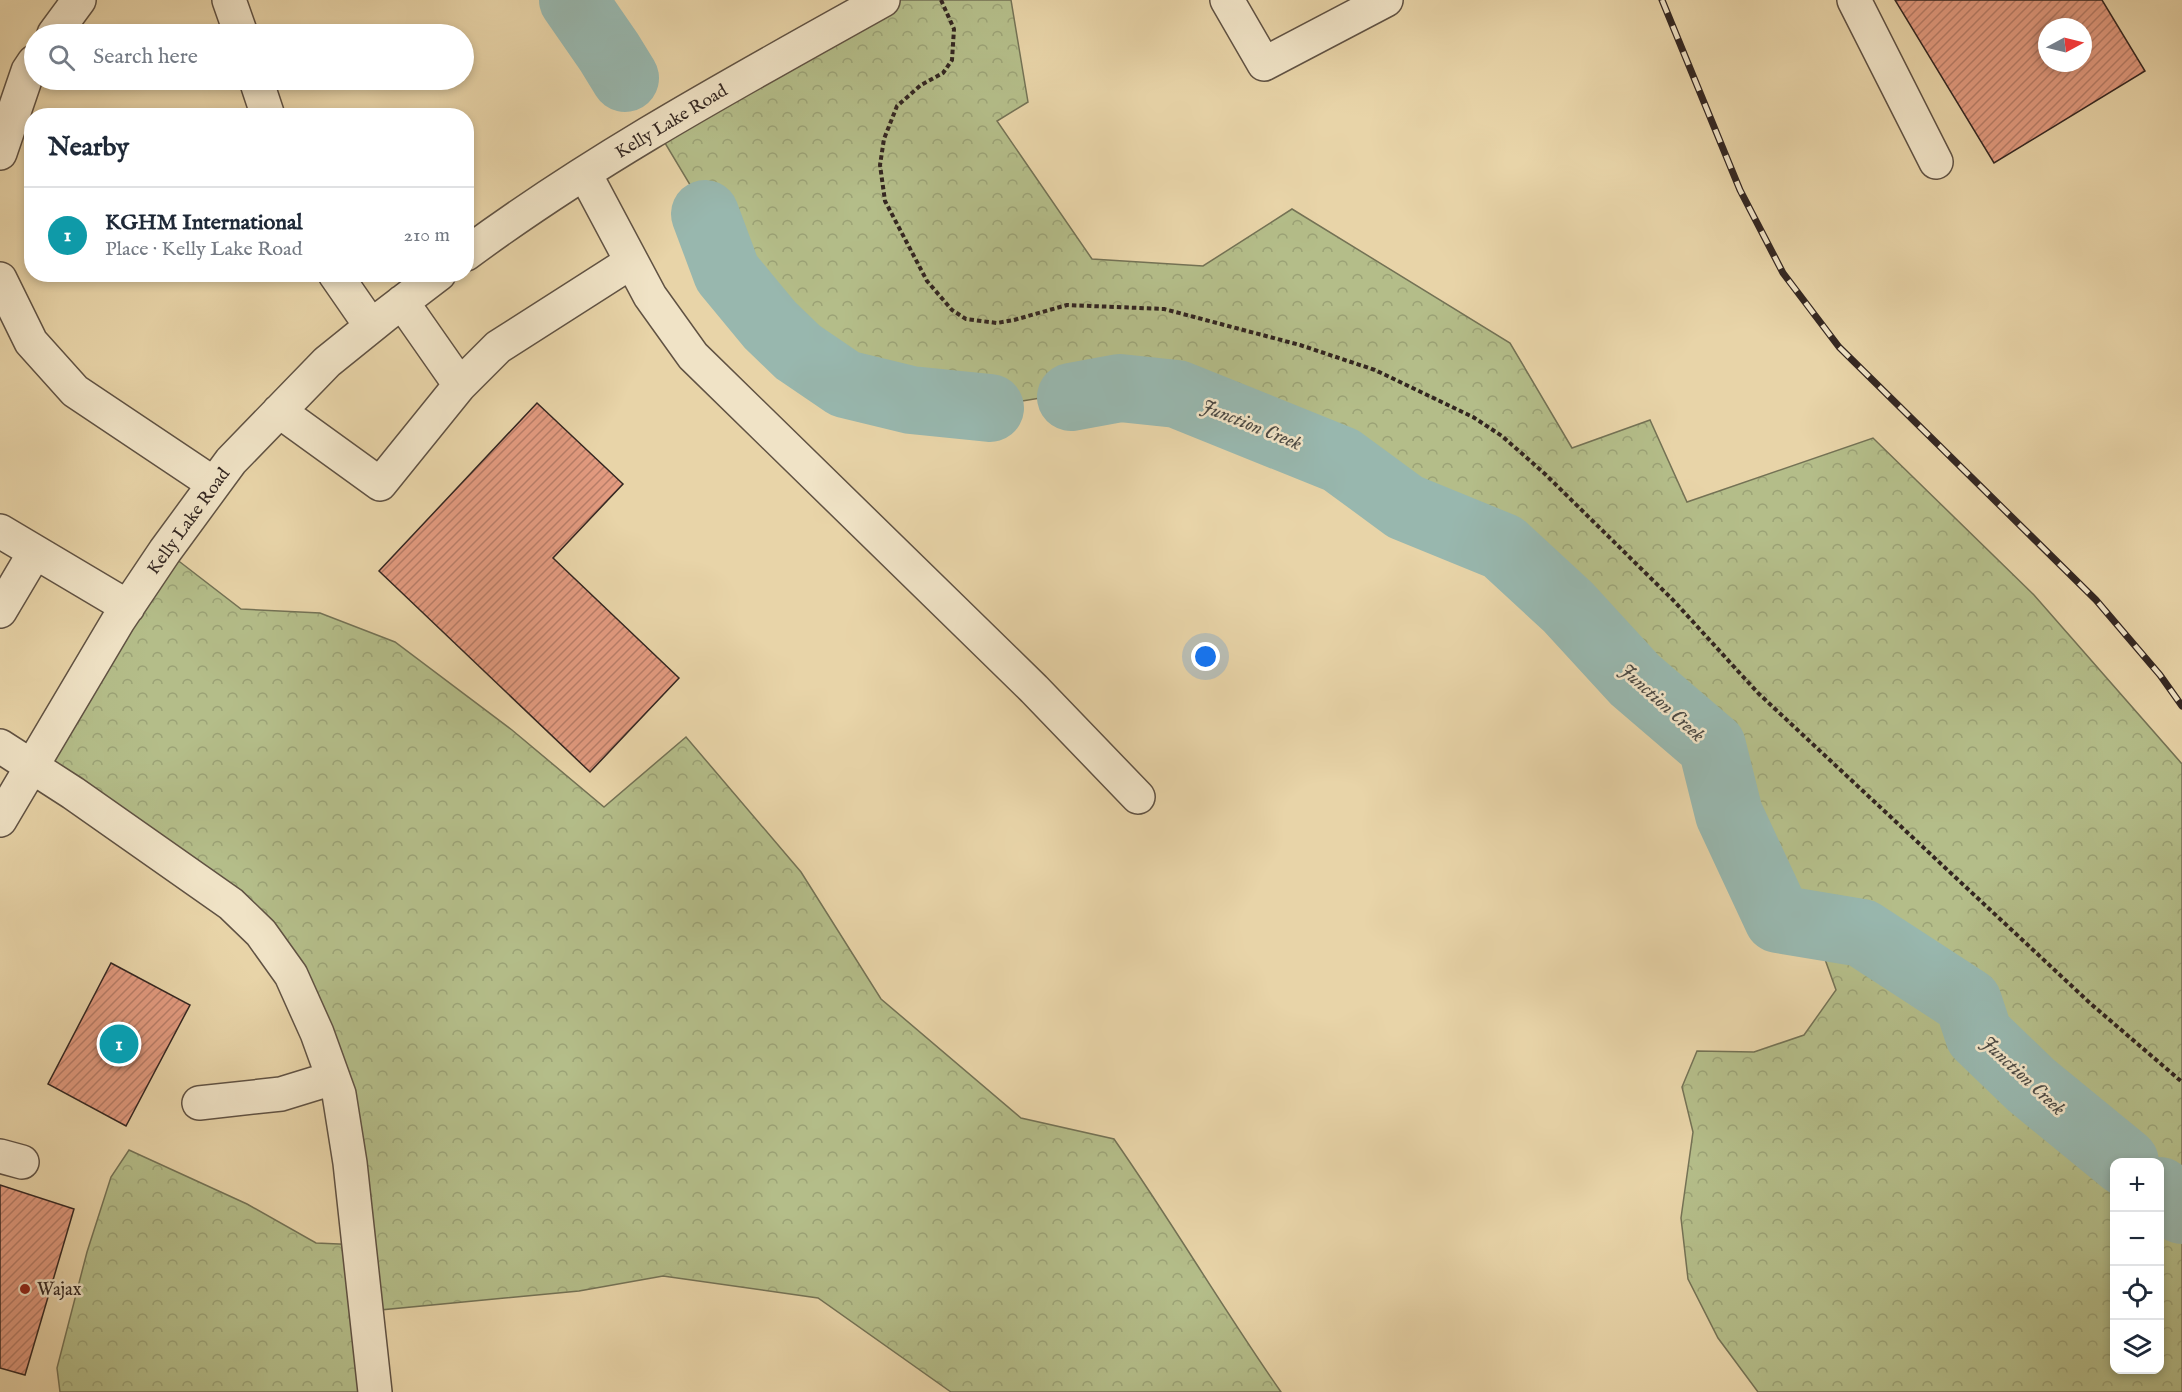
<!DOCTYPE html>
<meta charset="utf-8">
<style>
:root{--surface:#fff;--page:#f6f6f7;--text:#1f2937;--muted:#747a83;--line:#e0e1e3;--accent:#111827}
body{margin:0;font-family:"IM FELL English",serif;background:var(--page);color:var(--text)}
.controls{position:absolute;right:18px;bottom:18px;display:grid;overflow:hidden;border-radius:12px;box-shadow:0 3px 9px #0003}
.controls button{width:54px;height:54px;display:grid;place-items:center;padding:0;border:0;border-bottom:2px solid var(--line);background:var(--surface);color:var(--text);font:30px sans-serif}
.compass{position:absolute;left:2038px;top:18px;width:54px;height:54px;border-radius:50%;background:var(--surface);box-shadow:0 3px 9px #0003;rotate:83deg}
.you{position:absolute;left:1206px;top:657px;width:21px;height:21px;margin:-15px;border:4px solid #fff;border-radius:50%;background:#1a73e8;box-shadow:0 0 0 9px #1a73e833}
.badge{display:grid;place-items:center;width:39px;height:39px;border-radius:50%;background:var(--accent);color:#fff;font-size:20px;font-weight:700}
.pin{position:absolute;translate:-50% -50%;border:3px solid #fff;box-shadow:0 2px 6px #0006}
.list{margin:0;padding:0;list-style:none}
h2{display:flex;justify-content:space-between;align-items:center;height:78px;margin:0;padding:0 24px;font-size:26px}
h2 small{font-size:20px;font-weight:400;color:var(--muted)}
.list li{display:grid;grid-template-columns:39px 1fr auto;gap:18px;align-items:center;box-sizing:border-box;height:96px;padding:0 24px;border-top:2px solid var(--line)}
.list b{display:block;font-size:22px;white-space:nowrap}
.list p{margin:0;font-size:20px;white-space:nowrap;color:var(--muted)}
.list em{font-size:20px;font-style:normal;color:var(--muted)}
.icon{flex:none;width:33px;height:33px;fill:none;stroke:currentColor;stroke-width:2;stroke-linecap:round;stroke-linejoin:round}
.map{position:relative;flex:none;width:2182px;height:1392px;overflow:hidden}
.search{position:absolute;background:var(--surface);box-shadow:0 3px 9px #0003;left:24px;top:24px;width:450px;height:66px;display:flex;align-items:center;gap:15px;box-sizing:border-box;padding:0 21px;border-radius:33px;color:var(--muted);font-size:22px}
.panel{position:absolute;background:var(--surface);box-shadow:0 3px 9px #0003;left:24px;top:108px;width:450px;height:174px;border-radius:24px}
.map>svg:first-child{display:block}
</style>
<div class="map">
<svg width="2182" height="1392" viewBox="0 0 2182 1392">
<defs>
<pattern id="forest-crowns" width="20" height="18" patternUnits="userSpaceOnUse" patternTransform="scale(1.5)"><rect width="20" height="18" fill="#b4bd89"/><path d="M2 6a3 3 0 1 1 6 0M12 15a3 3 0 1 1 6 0" fill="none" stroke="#9ba276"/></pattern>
<pattern id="building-hatch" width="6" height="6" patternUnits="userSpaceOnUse" patternTransform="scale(1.5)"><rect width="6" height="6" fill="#e29a7f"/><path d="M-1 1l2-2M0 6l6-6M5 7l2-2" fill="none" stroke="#b87d68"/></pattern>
</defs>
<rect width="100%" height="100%" fill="#e8d4a8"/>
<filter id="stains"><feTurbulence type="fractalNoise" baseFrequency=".00333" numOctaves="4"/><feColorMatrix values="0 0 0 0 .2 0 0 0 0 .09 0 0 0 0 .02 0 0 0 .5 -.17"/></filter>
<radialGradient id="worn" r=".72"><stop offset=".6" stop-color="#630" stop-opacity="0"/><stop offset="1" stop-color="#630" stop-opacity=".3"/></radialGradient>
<path fill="url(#forest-crowns)" stroke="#747255" stroke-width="1.5" fill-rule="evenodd" d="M891 0H1011L1028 102 997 121 1092 259 1203 266 1292 209 1510 343 1572 448 1650 420 1687 502 1873 438 2034 595 2182 764V1392H1758L1718 1338 1688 1279 1681 1218 1693 1132 1682 1087 1697 1051 1754 1052 1804 1035 1836 990 1812 923 1780 916 1731 814 1714 745 1638 678 1569 605 1504 545 1407 504 1342 457 1178 391 1120 385 991 406 911 397 847 382 802 351 771 323 730 272 710 218 659 133ZM2114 1162H2160V1370H2114Z
M167 552 241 609 320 613 395 642 512 730 604 807 686 737 801 872 881 999 1021 1118 1114 1139C1172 1222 1223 1309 1281 1392H951L818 1298 663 1276 579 1291 370 1311 378 1392H60L57 1368 87 1252 111 1177 129 1150 247 1204 316 1243 362 1245 294 973 34 766Z"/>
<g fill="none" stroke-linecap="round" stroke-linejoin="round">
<path stroke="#98b7ae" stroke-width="68" d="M573 0 609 52 625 78
M705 214 727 273 770 325 798 352 845 384 911 400 990 408
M1071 397 1120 388 1177 394 1341 460 1405 507 1503 547 1568 607 1635 680 1712 746 1729 814 1778 919 1862 933 1968 1002 1979 1035 2031 1085 2125 1162
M2160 1191 2182 1210"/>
</g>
<path fill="url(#building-hatch)" stroke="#332621" stroke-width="1.5" fill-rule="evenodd" d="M1895 0H2102L2145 71 1994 163ZM2047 27H2083V63H2047Z
M537 403 623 484 553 558 679 678 590 772 379 571Z
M111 963 190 1005 126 1126 48 1084Z
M0 1185 74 1209 25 1375 0 1368Z"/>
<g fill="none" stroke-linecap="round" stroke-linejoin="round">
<g stroke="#605243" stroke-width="36">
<path id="minor" d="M229 0 241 34
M1227 0 1264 64 1386 0
M1854 0 1936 162
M54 34 79 0
M256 80 268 116
M0 153 28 71 34 62
M585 174 650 296 693 356 1034 689 1138 797
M466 254C597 157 742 79 883 0
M335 274 371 326
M0 279 31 342 75 391 214 484
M402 302 460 385
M279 411 380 484 460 385 498 347 631 262
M0 531 128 607
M0 611 35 552
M0 746 73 793 231 904 261 933 291 975 317 1033 339 1094 350 1163 375 1392
M0 820 118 621 165 551 231 461 327 362 384 316 439 274
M199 1103 281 1094 333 1078
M0 1156 22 1162"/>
</g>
<path stroke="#332621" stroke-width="4" stroke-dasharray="4.5 3" stroke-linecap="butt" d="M941 0 954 29 952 60 943 73 921 85 897 106 884 139 880 165 885 201 927 281 952 310 966 319 997 323 1014 320 1067 305 1164 309 1300 345 1375 370 1473 417 1502 436 1545 474 1673 600 1758 693 2091 1004 2182 1082"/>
<use href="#minor" stroke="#f0e3c6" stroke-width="33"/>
<g stroke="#332621" stroke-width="7">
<path id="rail" d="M1662 0 1740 190 1783 273 1839 347 2096 600 2160 675 2182 706"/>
</g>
<use href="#rail" stroke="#f0e3c6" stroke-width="4.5" stroke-dasharray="14" stroke-linecap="butt"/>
</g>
<circle fill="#8f2418" stroke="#f0e3c6" stroke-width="2" cx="25" cy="1289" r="6"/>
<g text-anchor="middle" stroke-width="5" stroke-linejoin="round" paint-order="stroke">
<g font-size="18" fill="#332621" stroke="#f0e3c6">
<text transform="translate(671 121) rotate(-31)" y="6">Kelly Lake Road</text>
<text transform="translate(188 521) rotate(-54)" y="6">Kelly Lake Road</text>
</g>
<g font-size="18" fill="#332621" stroke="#f0e3c6" text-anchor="start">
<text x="37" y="1295">Wajax</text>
</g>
<g font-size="20" font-style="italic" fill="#4c4a44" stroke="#f0e3c6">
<text transform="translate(1252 424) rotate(22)" y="7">Junction Creek</text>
<text transform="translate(1663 702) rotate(42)" y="7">Junction Creek</text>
<text transform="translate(2024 1075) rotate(43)" y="7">Junction Creek</text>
</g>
</g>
<rect width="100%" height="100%" filter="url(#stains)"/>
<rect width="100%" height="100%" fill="url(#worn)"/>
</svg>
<div class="controls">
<button>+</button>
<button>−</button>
<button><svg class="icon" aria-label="locate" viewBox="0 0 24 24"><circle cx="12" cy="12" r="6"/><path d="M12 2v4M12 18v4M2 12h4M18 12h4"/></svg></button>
<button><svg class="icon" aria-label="layers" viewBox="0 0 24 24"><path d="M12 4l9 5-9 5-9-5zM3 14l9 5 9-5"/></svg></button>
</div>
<svg class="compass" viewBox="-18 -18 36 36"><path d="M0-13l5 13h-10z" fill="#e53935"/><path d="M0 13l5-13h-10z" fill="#747a83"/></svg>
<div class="you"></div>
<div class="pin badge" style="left:119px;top:1044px;background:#0f9aa8">1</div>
<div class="search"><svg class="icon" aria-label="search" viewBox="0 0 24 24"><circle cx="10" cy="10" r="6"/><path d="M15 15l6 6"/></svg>Search here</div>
<section class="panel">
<h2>Nearby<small></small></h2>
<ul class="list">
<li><span class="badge" style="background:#0f9aa8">1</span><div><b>KGHM International</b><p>Place · Kelly Lake Road</p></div><em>210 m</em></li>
</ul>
</section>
</div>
